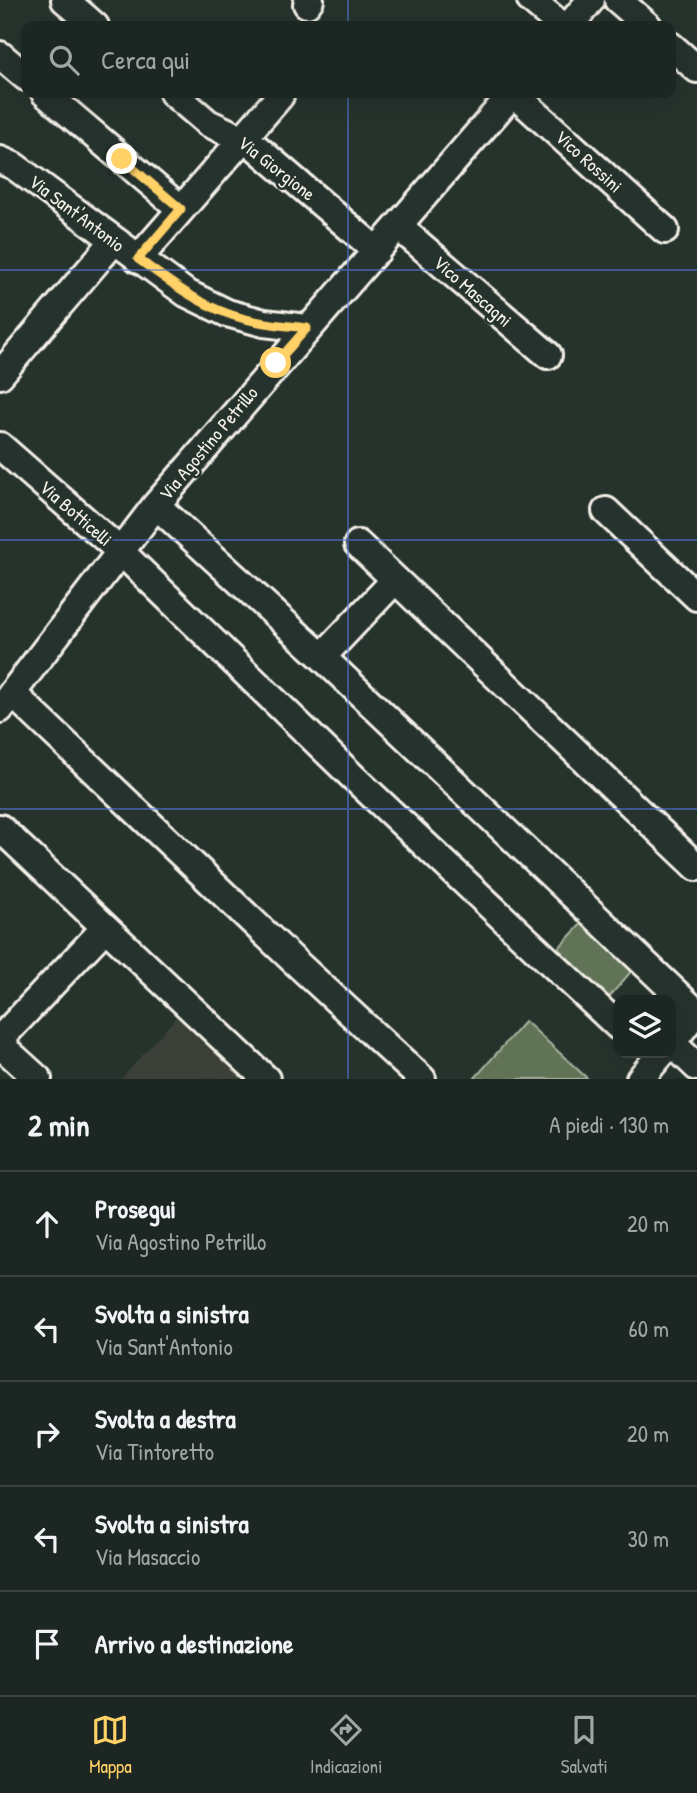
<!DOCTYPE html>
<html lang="it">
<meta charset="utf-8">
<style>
:root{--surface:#1c2622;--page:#29322f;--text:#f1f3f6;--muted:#a0a5a5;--line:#3a4340;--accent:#ffd166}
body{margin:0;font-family:"Patrick Hand",sans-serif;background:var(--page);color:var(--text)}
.controls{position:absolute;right:21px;bottom:21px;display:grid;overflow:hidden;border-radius:14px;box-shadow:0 7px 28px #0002}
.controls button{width:63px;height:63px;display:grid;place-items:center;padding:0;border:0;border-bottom:2px solid var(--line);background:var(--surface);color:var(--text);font:35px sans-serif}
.stop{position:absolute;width:21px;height:21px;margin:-16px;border:5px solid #ffd166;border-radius:50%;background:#fff}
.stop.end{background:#ffd166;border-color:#fff;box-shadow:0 2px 7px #0008}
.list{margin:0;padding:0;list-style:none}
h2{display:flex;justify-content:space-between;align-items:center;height:91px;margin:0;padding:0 28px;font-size:30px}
h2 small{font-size:23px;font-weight:400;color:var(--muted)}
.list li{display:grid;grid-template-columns:46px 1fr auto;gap:21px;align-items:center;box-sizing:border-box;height:105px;padding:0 28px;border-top:2px solid var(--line)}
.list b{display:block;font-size:26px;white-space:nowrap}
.list p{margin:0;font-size:23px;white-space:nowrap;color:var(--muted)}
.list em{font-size:23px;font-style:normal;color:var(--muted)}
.icon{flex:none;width:38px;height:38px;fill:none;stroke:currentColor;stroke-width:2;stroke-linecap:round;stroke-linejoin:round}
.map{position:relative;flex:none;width:697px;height:1079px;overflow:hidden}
.search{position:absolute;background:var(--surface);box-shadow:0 7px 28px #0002;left:21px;right:21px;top:21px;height:77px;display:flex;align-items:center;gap:18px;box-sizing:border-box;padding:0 24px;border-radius:14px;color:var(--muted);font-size:26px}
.sheet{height:616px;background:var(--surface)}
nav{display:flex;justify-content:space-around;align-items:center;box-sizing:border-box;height:98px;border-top:2px solid var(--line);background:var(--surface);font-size:19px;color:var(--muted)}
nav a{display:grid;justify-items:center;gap:4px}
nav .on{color:var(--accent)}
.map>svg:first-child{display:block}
</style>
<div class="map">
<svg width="697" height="1079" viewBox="0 0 697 1079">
<rect width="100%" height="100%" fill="#26332d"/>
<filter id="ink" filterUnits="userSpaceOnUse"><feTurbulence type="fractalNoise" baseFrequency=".0143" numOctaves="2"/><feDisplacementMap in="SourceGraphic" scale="14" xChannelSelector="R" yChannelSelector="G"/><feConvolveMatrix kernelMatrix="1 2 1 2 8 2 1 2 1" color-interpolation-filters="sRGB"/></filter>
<g filter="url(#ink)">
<path fill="#3a4038" d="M179 1014 251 1079H121Z"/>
<path fill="#607356" stroke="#aab29f" stroke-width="2" d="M584 921 634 968 604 1003 552 955Z
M525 1021 588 1079H474Z"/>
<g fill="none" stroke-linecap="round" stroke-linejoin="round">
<g stroke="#f4f1e8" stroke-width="32">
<path id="minor" d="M65 0 95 26
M531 0 562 26
M618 0 648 26
M307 4 310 0
M569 26 591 0
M671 46 697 69
M0 55 26 77
M45 93 181 209
M173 93 208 123 251 143 377 251
M0 160 14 166 186 293 227 313 264 323 307 328
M399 227 548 355
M138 259 280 96
M0 375 114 241
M0 446 121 552 353 777 618 1026
M156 505 322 657 696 1012
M606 511 697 597
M358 544 697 867
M322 657 395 580
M12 693 291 958 422 1079
M0 709 156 505 513 93 665 230
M0 828 266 1079
M672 1043 697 1067
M671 1044 697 1010
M38 1079 6 1050 3 1036 104 929
M640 1079 662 1053"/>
</g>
<use href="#minor" stroke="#26332d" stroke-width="26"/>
</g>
</g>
<g fill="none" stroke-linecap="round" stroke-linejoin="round" filter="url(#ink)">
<path stroke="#ffd166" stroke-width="9" d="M122 159 181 209 138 259C166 279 194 301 226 313 252 323 281 325 307 328L276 363"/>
</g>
<path fill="none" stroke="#5377dc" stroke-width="2" stroke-opacity="0.55" d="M348 0V26M348 93V1079M0 270H697M0 540H697M0 809H697"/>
<g text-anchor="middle" stroke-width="5" stroke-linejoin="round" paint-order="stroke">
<g font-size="19" fill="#f4f1e8" stroke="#26332d">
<text transform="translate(589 161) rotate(42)" y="7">Vico Rossini</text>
<text transform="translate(277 168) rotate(38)" y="7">Via Giorgione</text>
<text transform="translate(77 213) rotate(37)" y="7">Via Sant'Antonio</text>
<text transform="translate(473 291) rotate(41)" y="7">Vico Mascagni</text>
<text transform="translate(208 443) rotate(-50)" y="7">Via Agostino Petrillo</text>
<text transform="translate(76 513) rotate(41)" y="7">Via Botticelli</text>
</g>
</g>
</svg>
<div class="controls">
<button><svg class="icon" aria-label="layers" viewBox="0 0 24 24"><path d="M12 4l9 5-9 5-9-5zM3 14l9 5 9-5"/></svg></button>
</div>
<div class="stop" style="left:276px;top:363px"></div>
<div class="stop end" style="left:122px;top:159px"></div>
<div class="search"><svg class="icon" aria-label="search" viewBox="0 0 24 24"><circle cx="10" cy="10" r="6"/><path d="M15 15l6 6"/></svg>Cerca qui</div>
</div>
<section class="sheet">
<h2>2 min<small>A piedi · 130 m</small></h2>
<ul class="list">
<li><svg class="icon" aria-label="ahead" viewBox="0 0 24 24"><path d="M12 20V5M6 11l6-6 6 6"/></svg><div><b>Prosegui</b><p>Via Agostino Petrillo</p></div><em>20 m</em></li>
<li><svg class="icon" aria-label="left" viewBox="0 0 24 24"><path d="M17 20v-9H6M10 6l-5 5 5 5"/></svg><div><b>Svolta a sinistra</b><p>Via Sant'Antonio</p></div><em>60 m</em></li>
<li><svg class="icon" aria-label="right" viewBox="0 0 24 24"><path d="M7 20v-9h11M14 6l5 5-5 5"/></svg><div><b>Svolta a destra</b><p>Via Tintoretto</p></div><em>20 m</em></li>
<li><svg class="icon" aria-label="left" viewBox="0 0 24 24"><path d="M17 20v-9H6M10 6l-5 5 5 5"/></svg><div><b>Svolta a sinistra</b><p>Via Masaccio</p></div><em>30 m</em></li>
<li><svg class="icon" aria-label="arrive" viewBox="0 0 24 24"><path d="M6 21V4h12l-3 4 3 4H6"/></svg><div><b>Arrivo a destinazione</b></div></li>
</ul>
</section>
<nav>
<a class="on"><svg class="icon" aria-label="map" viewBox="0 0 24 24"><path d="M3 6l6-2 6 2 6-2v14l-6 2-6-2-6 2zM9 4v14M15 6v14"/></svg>Mappa</a>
<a><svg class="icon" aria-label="directions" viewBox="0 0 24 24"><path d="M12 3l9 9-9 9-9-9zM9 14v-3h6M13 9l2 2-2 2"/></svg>Indicazioni</a>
<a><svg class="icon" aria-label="saved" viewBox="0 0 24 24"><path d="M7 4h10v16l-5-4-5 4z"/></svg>Salvati</a>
</nav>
